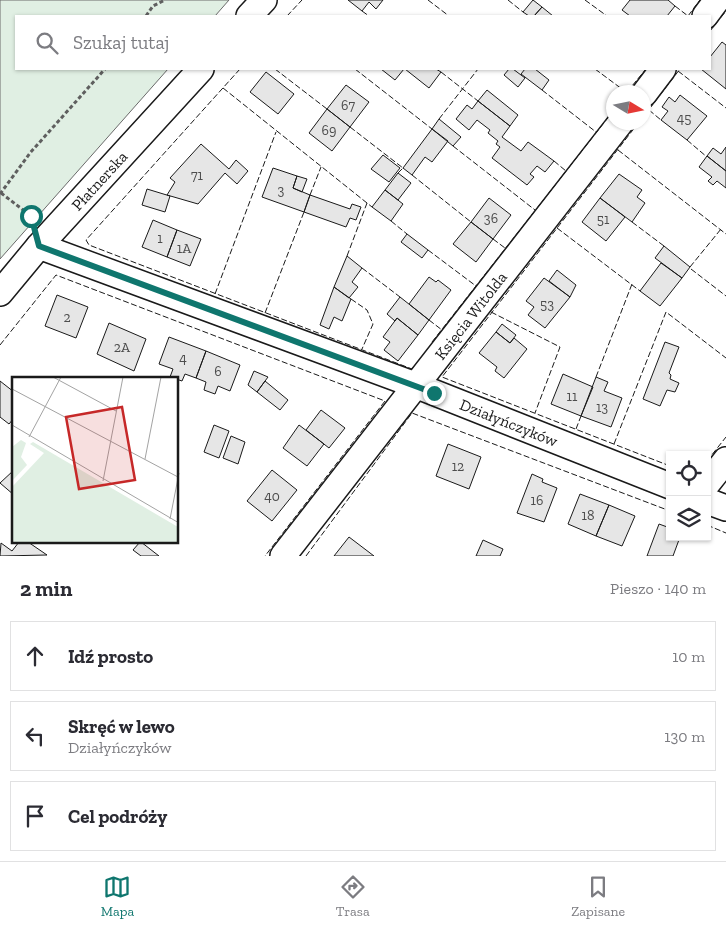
<!DOCTYPE html>
<html lang="pl">
<meta charset="utf-8">
<style>
:root{--surface:#fff;--page:#f7f7f7;--text:#2b2b33;--muted:#7c7c81;--line:#e1e1e2;--accent:#0f766e}
body{margin:0;font-family:"Zilla Slab",serif;background:var(--page);color:var(--text)}
.controls{position:absolute;right:15px;bottom:15px;display:grid;overflow:hidden;border-radius:0px;box-shadow:0 1px 4px #0004}
.controls button{width:45px;height:45px;display:grid;place-items:center;padding:0;border:0;border-bottom:1px solid var(--line);background:var(--surface);color:var(--text);font:25px sans-serif}
.compass{position:absolute;left:606px;top:85px;width:45px;height:45px;border-radius:50%;background:var(--surface);box-shadow:0 1px 4px #0004;rotate:100deg}
.stop{position:absolute;width:15px;height:15px;margin:-11px;border:4px solid #0f766e;border-radius:50%;background:#fff}
.stop.end{background:#0f766e;border-color:#fff;box-shadow:0 1px 5px #0008}
.list{margin:0;padding:0;list-style:none}
h2{display:flex;justify-content:space-between;align-items:center;height:65px;margin:0;padding:0 20px;font-size:21px}
h2 small{font-size:16px;font-weight:400;color:var(--muted)}
.list li{display:grid;grid-template-columns:32px 1fr auto;gap:15px;align-items:center;box-sizing:border-box;height:70px;margin:0 10px 10px;padding:0 10px;border:1px solid var(--line);border-radius:0px}
.list b{display:block;font-size:19px;white-space:nowrap}
.list p{margin:0;font-size:16px;white-space:nowrap;color:var(--muted)}
.list em{font-size:16px;font-style:normal;color:var(--muted)}
.icon{flex:none;width:28px;height:28px;fill:none;stroke:currentColor;stroke-width:2;stroke-linecap:round;stroke-linejoin:round}
.map{position:relative;flex:none;width:726px;height:556px;overflow:hidden}
.search{position:absolute;background:var(--surface);box-shadow:0 1px 4px #0004;left:15px;right:15px;top:15px;height:55px;display:flex;align-items:center;gap:12px;box-sizing:border-box;padding:0 18px;border-radius:0px;color:var(--muted);font-size:19px}
.sheet{height:305px;background:var(--surface)}
nav{display:flex;justify-content:space-around;align-items:center;box-sizing:border-box;height:70px;border-top:1px solid var(--line);background:var(--surface);font-size:14px;color:var(--muted)}
nav a{display:grid;justify-items:center;gap:2px}
nav .on{color:var(--accent)}
.map>svg:first-child{display:block}
</style>
<div class="map">
<svg width="726" height="556" viewBox="0 0 726 556">
<rect width="100%" height="100%" fill="#fff"/>
<path fill="#e0efe3" stroke="#6a6a6a" d="M0 0H229L215 16H16V69H168L0 259Z"/>
<path fill="#e6e6e6" stroke="#1a1a1a" d="M348 0H383L376 9 369 2 362 11Z
M533 0 542 7 534 16H529L523 12Z
M630 0H668L675 6 667 16H630L622 10Z
M542 7 553 16H534Z
M722 42 726 45V89L701 69H710V57Z
M381 69H404L395 80Z
M405 69H436L441 72 429 88Z
M509 69H513L525 78 518 87 504 75Z
M525 69H535L549 80 542 90 521 74Z
M266 72 294 94 278 114 250 92Z
M346 85 369 102 350 127 327 109Z
M487 90 518 115 510 126 478 101Z
M680 95 707 116 687 140 661 120 668 111 662 107 669 97 675 102Z
M478 101 510 126 502 137 506 140 521 151 528 142 554 161 545 172 537 166 530 174 534 177 527 185 492 158 500 147 496 144 498 141 488 133 490 130 477 120 469 130 456 119 467 105 472 109Z
M327 109 350 127 332 151 309 133Z
M439 119 461 137 453 146 432 129Z
M432 129 448 141 432 162 425 157 412 175 403 168Z
M201 144 229 169 236 160 248 171 237 184 225 173 198 204 167 195 175 182 170 178Z
M726 147V171L707 156 713 148 721 154Z
M383 155 400 168 389 182 371 169Z
M707 156 726 171V188L717 181 713 185 708 181 712 177 699 167Z
M273 168 297 176 293 188 310 195 304 212 262 197Z
M398 173 411 183 398 200 385 190Z
M619 174 642 190 637 197 645 203 632 222 600 198Z
M297 176 307 179 302 192 293 188Z
M147 189 170 196 165 212 142 205Z
M385 190 403 204 391 221 372 207Z
M310 195 350 209 352 204 361 207 356 220 350 218 346 227 304 212Z
M489 198 511 215 493 239 471 222Z
M600 198 625 217 606 241 582 222Z
M153 220 177 230 167 257 142 247Z
M471 222 493 239 476 262 453 244Z
M177 230 201 239 190 266 167 257Z
M407 234 428 250 422 258 401 242Z
M664 246 690 267 682 278 655 258Z
M347 256 362 268 352 282 358 287 349 298 334 287Z
M661 263 682 278 660 306 640 291Z
M557 270 576 285 570 297 549 281Z
M429 277 436 282 438 280 451 290 429 320 409 304Z
M544 278 570 297 545 328 528 315 534 307 526 301Z
M334 287 351 299 342 321 334 317 329 329 320 325Z
M57 295 88 307 76 338 45 326Z
M400 297 429 320 418 335 397 318 395 321 387 314Z
M397 318 418 335 398 361 384 350 390 342 383 337Z
M109 323 146 339 134 371 97 354Z
M502 324 516 335 510 343 496 332Z
M496 332 510 343 514 338 527 349 504 378 495 371 497 367 479 353Z
M169 337 206 351 196 378 185 374 182 381 170 377 173 369 159 364Z
M665 342 679 347 669 373 671 375 670 379 679 383 675 392 667 390 660 406 643 399Z
M206 351 240 365 230 391 218 386 215 394 204 390 206 382 196 378Z
M254 371 268 377 257 392 248 385Z
M563 374 593 387 581 416 551 404Z
M596 377 608 382 604 391 622 398 611 427 581 416Z
M0 381 14 392V418L9 424 0 417Z
M265 381 288 400 280 410 257 392Z
M321 410 345 428 329 448 306 430Z
M214 425 229 431 219 458 204 452Z
M299 425 324 444 307 466 283 448Z
M231 436 245 442 238 464 223 458Z
M448 444 481 457 469 489 436 476Z
M14 470V495L0 483Z
M272 470 297 490 272 521 247 501Z
M532 474 543 479 542 482 557 488 544 522 517 513Z
M580 494 609 505 596 536 568 524Z
M609 505 635 516 622 546 596 536Z
M659 524 670 528V537H680L673 556H647Z
M349 537 374 556H334Z
M483 540 503 549 500 556H476Z
M19 542H28L47 555 0 556 1 543 12 551Z
M140 542H141L159 556H141L133 550Z"/>
<g fill="none" stroke-linecap="round" stroke-linejoin="round">
<g stroke="#1a1a1a" stroke-width="28">
<g id="minor">
<path d="M249 16 264 0"/>
<path d="M705 16 717 0"/>
<path d="M644 94 663 69"/>
<path id="s1" d="M39 246 415 385 670 486"/>
<path id="s2" d="M0 293 39 246 201 69"/>
<path d="M707 484 726 460"/>
<path d="M707 501 726 508"/>
<path id="s3" d="M283 556 621 122"/>
</g>
</g>
<path stroke="#5f5f5f" stroke-width="3" stroke-dasharray="4 2.5" stroke-linecap="butt" d="M146 16 153 6 165 0
M1 193 31 216 32 219
M0 194 30 153 105 69"/>
<use href="#minor" stroke="#fff" stroke-width="25"/>
<path stroke="#1a1a1a" stroke-width="1" stroke-dasharray="6 2.5" stroke-linecap="butt" d="M428 0 449 16
M508 0 523 12
M585 0 607 16
M675 6 688 16
M362 11 369 16
M287 16 302 0
M688 16 700 0
M710 31 726 11
M240 69 86 240 89 245 412 369 414 366
M275 69 327 109
M355 69 432 129
M595 69 626 92
M678 71 726 108
M441 72 478 101
M223 88 372 207
M542 90 596 132
M627 92 646 69
M649 110 661 120
M644 116 680 69
M439 119 478 69
M639 122 442 377 670 466
M350 127 403 168 398 173
M687 140 707 157
M453 146 535 210
M618 150 726 234
M554 161 566 171
M412 175 471 222
M310 195 321 167
M391 221 407 234
M632 222 664 246
M557 228 640 291
M493 239 505 248
M428 250 476 286
M347 256 367 203
M690 267 721 229
M362 268 400 297
M691 269 726 296
M215 294 276 132
M351 299 367 310 373 324 362 349
M491 312 560 347 535 413
M265 313 304 212
M429 320 442 330
M432 342 614 110
M0 345 56 275 385 401 265 556
M596 377 632 284
M576 429 581 416
M614 444 666 312 726 358
M707 461 726 437
M707 525 726 533
M306 556 412 413 670 511"/>
</g>
<g fill="none" stroke-linecap="round" stroke-linejoin="round">
<path stroke="#0f766e" stroke-width="6" d="M31 216 39 246 434 393"/>
</g>
<g text-anchor="middle" stroke-width="4" stroke-linejoin="round" paint-order="stroke">
<g font-size="14" fill="#4d4d4d">
<text x="348" y="110">67</text>
<text x="684" y="123">45</text>
<text x="329" y="135">69</text>
<text x="197" y="180">71</text>
<text x="281" y="195">3</text>
<text x="491" y="223">36</text>
<text x="603" y="224">51</text>
<text x="160" y="243">1</text>
<text x="184" y="253">1A</text>
<text x="547" y="309">53</text>
<text x="67" y="322">2</text>
<text x="122" y="352">2A</text>
<text x="183" y="363">4</text>
<text x="218" y="376">6</text>
<text x="572" y="401">11</text>
<text x="602" y="412">13</text>
<text x="458" y="471">12</text>
<text x="272" y="501">40</text>
<text x="537" y="505">16</text>
<text x="588" y="520">18</text>
</g>
<g font-size="16" fill="#1a1a1a" stroke="#fff">
<text dy="6" stroke="none"><textPath href="#s2" startOffset="150">Płatnerska</textPath></text>
<text dy="6" stroke="none"><textPath href="#s3" startOffset="305">Księcia Witolda</textPath></text>
<text dy="6" stroke="none"><textPath href="#s1" startOffset="502">Działyńczyków</textPath></text>
</g>
</g>
<g transform="translate(12 377)">
<rect width="166" height="166" fill="#fff"/>
<path d="M9 63 14 66 9 80 15 88 0 104V70ZM21 65 166 150V166H0V110L32 76 18 67Z" fill="#e0efe3"/>
<path fill="none" stroke="#a3a3a3" stroke-width="1" d="M41 0 104 34M0 12 166 100M0 48 167 146M17 60 49 0M133 82 149 0M91 104 111 0M158 142 167 96"/>
<path fill="#c62828" fill-opacity="0.15" stroke="#c62828" stroke-width="2.5" d="M110 30 123 103 67 112 54 40Z"/>
<rect width="166" height="166" fill="none" stroke="#1a1a1a" stroke-width="2.5"/>
</g>
</svg>
<div class="controls">
<button><svg class="icon" aria-label="locate" viewBox="0 0 24 24"><circle cx="12" cy="12" r="6"/><path d="M12 2v4M12 18v4M2 12h4M18 12h4"/></svg></button>
<button><svg class="icon" aria-label="layers" viewBox="0 0 24 24"><path d="M12 4l9 5-9 5-9-5zM3 14l9 5 9-5"/></svg></button>
</div>
<svg class="compass" viewBox="-18 -18 36 36"><path d="M0-13l5 13h-10z" fill="#e53935"/><path d="M0 13l5-13h-10z" fill="#7c7c81"/></svg>
<div class="stop" style="left:31px;top:216px"></div>
<div class="stop end" style="left:434px;top:393px"></div>
<div class="search"><svg class="icon" aria-label="search" viewBox="0 0 24 24"><circle cx="10" cy="10" r="6"/><path d="M15 15l6 6"/></svg>Szukaj tutaj</div>
</div>
<section class="sheet">
<h2>2 min<small>Pieszo · 140 m</small></h2>
<ul class="list">
<li><svg class="icon" aria-label="ahead" viewBox="0 0 24 24"><path d="M12 20V5M6 11l6-6 6 6"/></svg><div><b>Idź prosto</b></div><em>10 m</em></li>
<li><svg class="icon" aria-label="left" viewBox="0 0 24 24"><path d="M17 20v-9H6M10 6l-5 5 5 5"/></svg><div><b>Skręć w lewo</b><p>Działyńczyków</p></div><em>130 m</em></li>
<li><svg class="icon" aria-label="arrive" viewBox="0 0 24 24"><path d="M6 21V4h12l-3 4 3 4H6"/></svg><div><b>Cel podróży</b></div></li>
</ul>
</section>
<nav>
<a class="on"><svg class="icon" aria-label="map" viewBox="0 0 24 24"><path d="M3 6l6-2 6 2 6-2v14l-6 2-6-2-6 2zM9 4v14M15 6v14"/></svg>Mapa</a>
<a><svg class="icon" aria-label="directions" viewBox="0 0 24 24"><path d="M12 3l9 9-9 9-9-9zM9 14v-3h6M13 9l2 2-2 2"/></svg>Trasa</a>
<a><svg class="icon" aria-label="saved" viewBox="0 0 24 24"><path d="M7 4h10v16l-5-4-5 4z"/></svg>Zapisane</a>
</nav>
